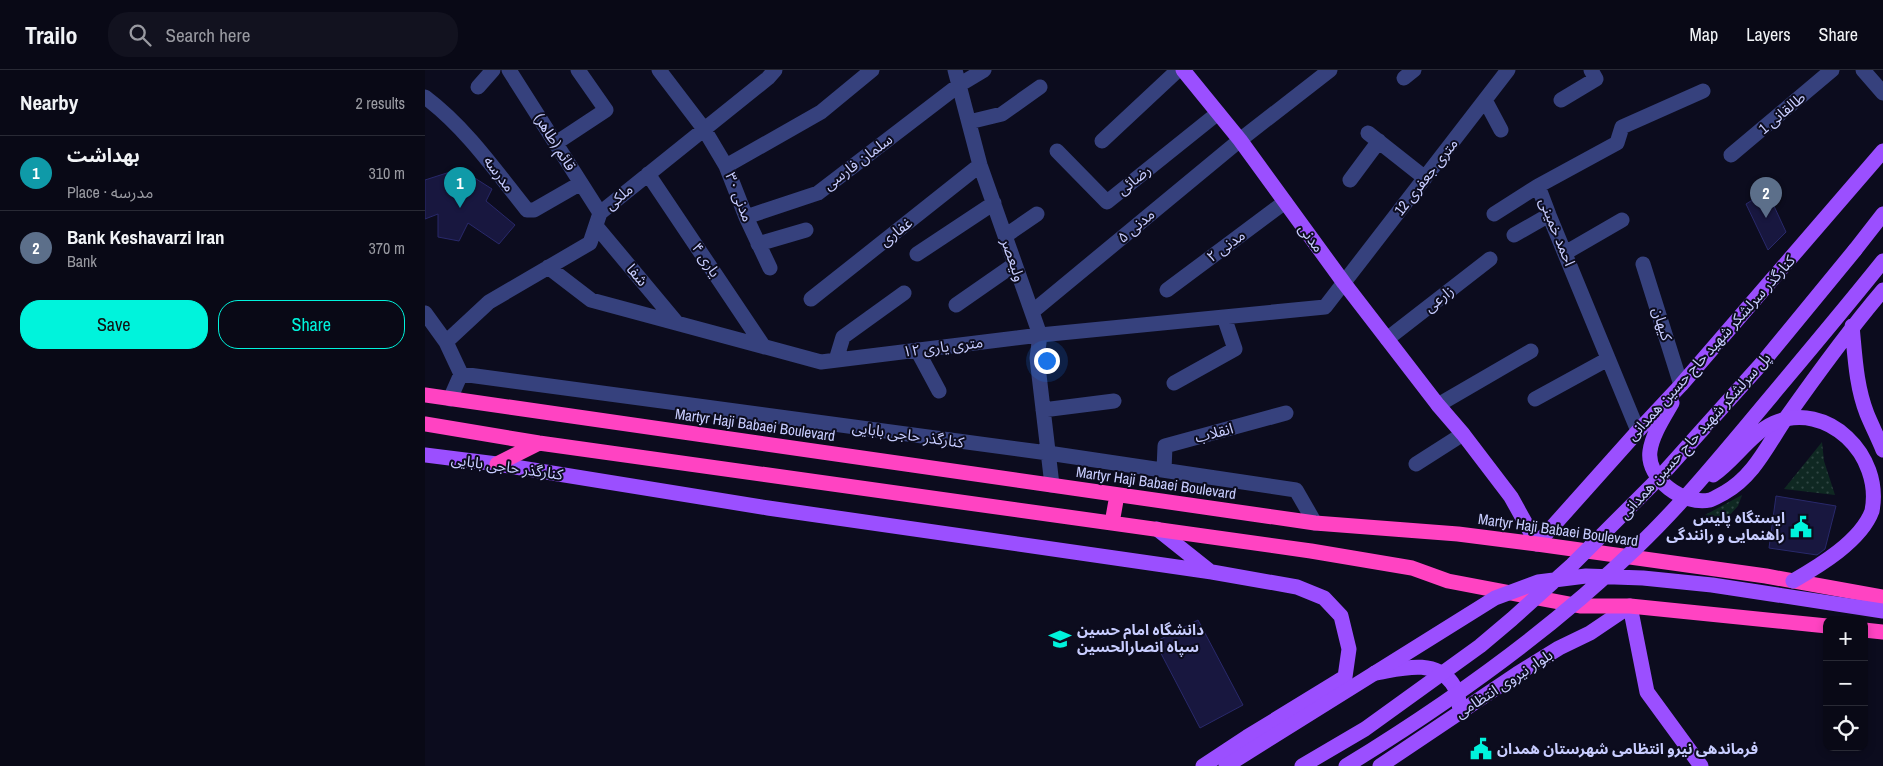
<!DOCTYPE html>
<meta charset="utf-8">
<style>
:root{--surface:#090916;--page:#12121f;--text:#f1f3f6;--muted:#999aa1;--line:#292a35;--accent:#00f3dc}
body{margin:0;font-family:"Archivo Narrow","Noto Sans Arabic",sans-serif;background:var(--page);color:var(--text)}
.controls{position:absolute;right:15px;bottom:15px;display:grid;overflow:hidden;border-radius:10px;box-shadow:0 2px 8px #0003}
.controls button{width:45px;height:45px;display:grid;place-items:center;padding:0;border:0;border-bottom:1px solid var(--line);background:var(--surface);color:var(--text);font:25px sans-serif}
.you{position:absolute;left:621px;top:290px;width:18px;height:18px;margin:-12px;border:4px solid #fff;border-radius:50%;background:#1a73e8;box-shadow:0 0 0 8px #1a73e833}
.badge{display:grid;place-items:center;width:32px;height:32px;border-radius:50%;background:var(--accent);color:#fff;font-size:16px;font-weight:700}
.pin{position:absolute;translate:-50% -41px;filter:drop-shadow(0 1px 2px #0008)}
.pin::after{content:'';position:absolute;top:26px;width:18px;height:15px;background:inherit;clip-path:polygon(0 0,100% 0,50% 100%)}
.list{margin:0;padding:0;list-style:none}
h2{display:flex;justify-content:space-between;align-items:center;height:65px;margin:0;padding:0 20px;font-size:21px}
h2 small{font-size:16px;font-weight:400;color:var(--muted)}
.list li{display:grid;grid-template-columns:32px 1fr auto;gap:15px;align-items:center;box-sizing:border-box;height:75px;padding:0 20px;border-top:1px solid var(--line)}
.list b{display:block;font-size:19px;white-space:nowrap}
.list p{margin:0;font-size:16px;white-space:nowrap;color:var(--muted)}
.list em{font-size:16px;font-style:normal;color:var(--muted)}
.actions{display:flex;gap:10px;padding:15px 20px}
.actions a{flex:1;padding:11px 0;border:1px solid var(--accent);border-radius:20px;text-align:center;font-size:18px;color:var(--accent)}
.actions .main{background:var(--accent);color:#111}
.icon{flex:none;width:28px;height:28px;fill:none;stroke:currentColor;stroke-width:2;stroke-linecap:round;stroke-linejoin:round}
.map{position:relative;flex:none;width:1458px;height:696px;overflow:hidden}
header{display:flex;align-items:center;gap:30px;box-sizing:border-box;height:70px;padding:0 25px;background:var(--surface);border-bottom:1px solid var(--line)}
header strong{font-size:24px}
nav{display:flex;gap:28px;margin-inline-start:auto;font-size:18px}
.search{width:350px;height:45px;background:var(--page);display:flex;align-items:center;gap:12px;box-sizing:border-box;padding:0 18px;border-radius:20px;color:var(--muted);font-size:19px}
main{display:flex}
aside{flex:1;background:var(--surface)}
.map>svg:first-child{display:block}
</style>
<header>
<strong>Trailo</strong>
<div class="search"><svg class="icon" aria-label="search" viewBox="0 0 24 24"><circle cx="10" cy="10" r="6"/><path d="M15 15l6 6"/></svg>Search here</div>
<nav><a>Map</a><a>Layers</a><a>Share</a></nav>
</header>
<main>
<aside>
<h2>Nearby<small>2 results</small></h2>
<ul class="list">
<li><span class="badge" style="background:#0f9aa8">1</span><div><b>بهداشت</b><p>Place · مدرسه</p></div><em>310 m</em></li>
<li><span class="badge" style="background:#5c6f8a">2</span><div><b>Bank Keshavarzi Iran</b><p>Bank</p></div><em>370 m</em></li>
</ul>
<div class="actions"><a class="main">Save</a><a>Share</a></div>
</aside>
<div class="map">
<svg width="1458" height="696" viewBox="0 0 1458 696">
<defs>
<pattern id="grass-dots" width="8" height="8" patternUnits="userSpaceOnUse" patternTransform="scale(1.25)"><rect width="8" height="8" fill="#0f2822"/><path d="M2 2h.1M6 6h.1" fill="none" stroke="#304643" stroke-width="1.8" stroke-linecap="round"/></pattern>
</defs>
<rect width="100%" height="100%" fill="#0c0c1e"/>
<path fill="url(#grass-dots)" d="M1397 372 1399 391 1410 425 1359 419Z
M1317 425 1313 436 1302 448 1280 445Z"/>
<path fill="#18173f" stroke="#29296b" d="M28 101 45 105 67 119 61 131 90 155 74 174 43 153 34 171 13 167V144L0 149V110Z
M1342 121 1361 162 1343 180 1321 134Z
M1351 426 1411 436 1400 479 1392 485 1344 478Z
M773 550 818 635 775 658 730 572Z"/>
<g fill="none" stroke-linecap="round" stroke-linejoin="round">
<path stroke="#36417d" stroke-width="15" d="M84 0 175 143
M234 0 279 59 301 96 321 147 345 198
M530 0 555 95 615 265 612 288 627 415
M1438 0 1458 23
M979 8 989 0
M53 17 68 0
M0 27C41 58 70 100 102 140H109L156 113
M1060 30 1076 60
M1136 30 1171 9 1166 0
M544 52 577 44 615 17
M943 63 1000 108
M677 71 753 0
M131 73 181 40 153 0
M632 81 682 132 793 43
M1306 85 1407 0
M301 96 396 42 447 0
M223 104 339 277
M925 110 954 71
M1069 144 1113 116
M321 147 393 123 534 15 559 0
M171 156 252 253
M1089 165 1124 145
M580 166 612 144
M333 174 381 160
M1140 183 1197 150
M492 184 569 133
M1218 194 1256 315
M123 197 166 230 396 292 615 265 900 237 1083 0
M742 220 860 132
M386 229 555 95
M531 235 590 194
M607 242 815 70 905 0
M0 243 21 272 36 304 25 329
M962 269 1065 189
M21 272 64 232 165 173 175 143 343 8 350 0
M492 280 514 321
M411 290 418 267 479 223
M36 304 623 383 871 420 890 453
M749 313 810 279 799 247
M1110 329 1183 289
M1013 335 1106 281
M618 340 689 331
M1213 361 1124 145 1113 116 1192 73 1197 57 1278 21
M991 394 1038 364
M739 400 740 376 861 343"/>
<path stroke="#9b4fff" stroke-width="15" d="M758 0 815 70 919 213 1013 335 1038 364 1086 427 1112 474 1213 361 1256 315 1458 81
M1430 180 1458 144
M1427 256C1430 286 1431 316 1442 344 1447 356 1453 368 1458 380
M1247 333C1239 347 1227 365 1225 381 1221 409 1259 436 1285 430 1289 429 1295 425 1299 423 1329 406 1342 376 1361 348 1392 304 1423 261 1458 220
M0 385 72 394 343 438 787 502 872 517 899 528 916 546 924 579 920 607 822 667 778 696
M732 459 786 502
M950 603C975 599 1009 588 1027 613 1032 620 1034 626 1034 635
M955 696 1092 604 1134 578 1165 563 1205 536 1222 622 1276 696"/>
<path stroke="#ff43c2" stroke-width="15" d="M0 325 890 453 1033 464 1112 474 1341 506 1458 527
M0 354 114 373 886 481 987 498 1023 511 1155 536H1205L1402 556
M72 394 114 373
M687 453 692 425
M1439 560 1458 562"/>
<path stroke="#9b4fff" stroke-width="15" d="M1288 405C1310 390 1325 364 1349 353 1402 330 1458 385 1447 441 1436 471 1394 496 1368 511
M801 696 1070 528 1113 512 1161 506 1218 508 1287 515 1458 541
M877 696 940 659 1055 576 1087 549 1147 495 1234 408 1338 292 1430 180
M921 696C1024 633 1124 562 1211 478 1251 440 1287 397 1323 354 1368 300 1414 246 1458 191"/>
</g>
<defs>
<g id="civic-bare" transform="scale(1.725)"><path d="M-.6-6.5H3V-4.5H.6V-3L4-1V1h2V6H-6V1h2V-1L-.6-3ZM-1.2 2.5V6h2.4V2.5Z" fill="#00f3dc" stroke="#0c0c1e" stroke-width="2.5" paint-order="stroke"/></g>
<g id="university-bare" transform="scale(1.725)"><path d="M0-5L7-2L0 1L-7-2ZM-4 1L0 2.5L4 1V4Q0 6-4 4Z" fill="#00f3dc" stroke="#0c0c1e" stroke-width="2.5" paint-order="stroke"/></g>
</defs>
<g fill-rule="evenodd">
<use href="#civic-bare" x="1376" y="457"/>
<use href="#university-bare" x="635" y="569"/>
<use href="#civic-bare" x="1056" y="679"/>
</g>
<g text-anchor="middle" stroke-width="4" stroke-linejoin="round" paint-order="stroke">
<g font-size="15" fill="#c8cdff" stroke="#0c0c1e">
<text transform="translate(1357 43) rotate(-40)" y="5">طالقانی 1</text>
<text transform="translate(130 72) rotate(58)" y="5">قائم (طاهر)</text>
<text transform="translate(433 92) rotate(-37)" y="5">سلمان فارسی</text>
<text transform="translate(74 104) rotate(53)" y="5">مدرسه</text>
<text transform="translate(1001 107) rotate(-52)" y="5">12 متری جعفری</text>
<text transform="translate(709 110) rotate(-39)" y="5">رضائی</text>
<text transform="translate(194 127) rotate(-40)" y="5">ملکی</text>
<text transform="translate(314 127) rotate(69)" y="5">مدنی ۳۰</text>
<text transform="translate(711 156) rotate(-40)" y="5">مدنی ۵</text>
<text transform="translate(471 162) rotate(-38)" y="5">غفاری</text>
<text transform="translate(1132 162) rotate(68)" y="5">احمد خمینی</text>
<text transform="translate(886 168) rotate(54)" y="5">مدنی</text>
<text transform="translate(801 176) rotate(-36)" y="5">مدنی ۲</text>
<text transform="translate(281 190) rotate(56)" y="5">یاری ۴</text>
<text transform="translate(588 190) rotate(71)" y="5">ولیعصر</text>
<text transform="translate(212 205) rotate(50)" y="5">شفا</text>
<text transform="translate(1014 229) rotate(-38)" y="5">زارعی</text>
<text transform="translate(1237 254) rotate(73)" y="5">کیهان</text>
<text transform="translate(518 277) rotate(-7)" y="5">۱۲ متری یاری</text>
<text transform="translate(1286 278) rotate(-48)" y="5">کنارگذر سرلشکر شهید حاج حسین همدانی</text>
<text transform="translate(330 355) rotate(8)" y="5">Martyr Haji Babaei Boulevard</text>
<text transform="translate(789 363) rotate(-15)" y="5">انقلاب</text>
<text transform="translate(483 365) rotate(8)" y="5">کنارگذر حاجی بابایی</text>
<text transform="translate(1270 366) rotate(-48)" y="5">پل سرلشکر شهید حاج حسین همدانی</text>
<text transform="translate(82 397) rotate(8)" y="5">کنارگذر حاجی بابایی</text>
<text transform="translate(731 413) rotate(8)" y="5">Martyr Haji Babaei Boulevard</text>
<text transform="translate(1133 460) rotate(8)" y="5">Martyr Haji Babaei Boulevard</text>
<text transform="translate(1079 614) rotate(-33)" y="5">بلوار نیروی انتظامی</text>
</g>
<g font-size="15" font-weight="bold" fill="#c8cdff" stroke="#0c0c1e" text-anchor="start">
<text x="1360" y="453" text-anchor="end">ایستگاه پلیس<tspan x="1360" dy="17">راهنمایی و رانندگی</tspan></text>
<text x="652" y="565">دانشگاه امام حسین<tspan x="652" dy="17">سپاه انصارالحسین</tspan></text>
<text x="1072" y="684">فرماندهی نیرو انتظامی شهرستان همدان</text>
</g>
</g>
</svg>
<div class="controls">
<button>+</button>
<button>−</button>
<button><svg class="icon" aria-label="locate" viewBox="0 0 24 24"><circle cx="12" cy="12" r="6"/><path d="M12 2v4M12 18v4M2 12h4M18 12h4"/></svg></button>
</div>
<div class="you"></div>
<div class="pin badge" style="left:35px;top:138px;background:#0f9aa8">1</div>
<div class="pin badge" style="left:1341px;top:148px;background:#5c6f8a">2</div>
</div>
</main>
